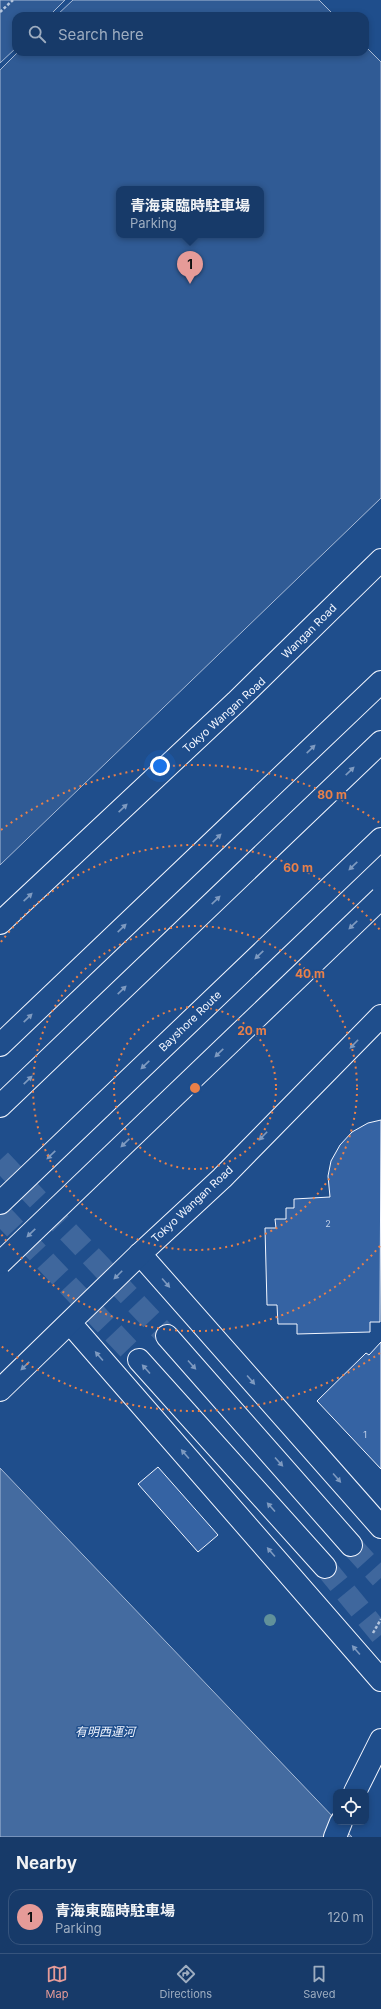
<!DOCTYPE html>
<meta charset="utf-8">
<style>
:root{--surface:#173a69;--page:#20416f;--text:#f1f3f6;--muted:#9eadc0;--line:#36547d;--accent:#e69b98}
body{margin:0;font-family:Inter,"Noto Sans JP",sans-serif;background:var(--page);color:var(--text)}
.controls{position:absolute;right:12px;bottom:12px;display:grid;overflow:hidden;border-radius:8px;box-shadow:0 2px 6px #0003}
.controls button{width:36px;height:36px;display:grid;place-items:center;padding:0;border:0;border-bottom:1px solid var(--line);background:var(--surface);color:var(--text);font:20px sans-serif}
.you{position:absolute;left:160px;top:766px;width:14px;height:14px;margin:-10px;border:3px solid #fff;border-radius:50%;background:#1a73e8;box-shadow:0 0 0 6px #1a73e833}
.badge{display:grid;place-items:center;width:26px;height:26px;border-radius:50%;background:var(--accent);color:#111;font-size:13px;font-weight:700}
.pin{position:absolute;translate:-50% -33px;filter:drop-shadow(0 1px 2px #0008)}
.pin::after{content:'';position:absolute;top:21px;width:14px;height:12px;background:inherit;clip-path:polygon(0 0,100% 0,50% 100%)}
.popup{position:absolute;left:116px;top:186px;width:148px;height:52px;box-sizing:border-box;display:grid;place-content:center;border-radius:8px;background:var(--surface);filter:drop-shadow(0 1px 3px #0005);font-size:13px;white-space:nowrap;color:var(--muted)}
.popup b{font-size:15px;color:var(--text)}
.popup::after{content:'';position:absolute;left:50%;top:100%;margin-left:-8px;border:8px solid transparent;border-top-color:var(--surface)}
.list{margin:0;padding:0;list-style:none}
h2{display:flex;justify-content:space-between;align-items:center;height:52px;margin:0;padding:0 16px;font-size:17px}
h2 small{font-size:13px;font-weight:400;color:var(--muted)}
.list li{display:grid;grid-template-columns:26px 1fr auto;gap:12px;align-items:center;box-sizing:border-box;height:56px;margin:0 8px 8px;padding:0 8px;border:1px solid var(--line);border-radius:12px}
.list b{display:block;font-size:15px;white-space:nowrap}
.list p{margin:0;font-size:13px;white-space:nowrap;color:var(--muted)}
.list em{font-size:13px;font-style:normal;color:var(--muted)}
.icon{flex:none;width:22px;height:22px;fill:none;stroke:currentColor;stroke-width:2;stroke-linecap:round;stroke-linejoin:round}
.map{position:relative;flex:none;width:381px;height:1837px;overflow:hidden}
.search{position:absolute;background:var(--surface);box-shadow:0 2px 6px #0003;left:12px;right:12px;top:12px;height:44px;display:flex;align-items:center;gap:10px;box-sizing:border-box;padding:0 14px;border-radius:12px;color:var(--muted);font-size:15px}
.sheet{height:116px;background:var(--surface)}
nav{display:flex;justify-content:space-around;align-items:center;box-sizing:border-box;height:56px;border-top:1px solid var(--line);background:var(--surface);font-size:11px;color:var(--muted)}
nav a{display:grid;justify-items:center;gap:2px}
nav .on{color:var(--accent)}
.map>svg:first-child{display:block}
</style>
<div class="map">
<svg width="381" height="1837" viewBox="0 0 381 1837">
<rect width="100%" height="100%" fill="#1f4e8c"/>
<path fill="#305b95" stroke="#a8bbd7" fill-rule="evenodd" d="M0 0H65L49 16H16V48L0 63Z
M73 0H319L335 16H56Z
M365 46 381 62V498L0 865V70L18 52H365ZM119 189H261V235H119Z"/>
<path fill="#446ba0" stroke="#a8bbd7" d="M0 1468 336 1820 352 1837H0Z"/>
<path fill="#3563a3" stroke="#f2f6ff" d="M381 1120 380 1322H370V1332L297 1334V1324H278L277 1305H267L265 1228H276L275 1219H286V1208H294V1199L330 1197 328 1176 331 1161 340 1145 352 1132 368 1123Z
M381 1342V1469L317 1401 366 1353 369 1355Z
M158 1467 218 1535 198 1552 138 1484Z"/>
<g fill="none" stroke-linecap="round" stroke-linejoin="round">
<path stroke="#3f679d" stroke-width="22" stroke-dasharray="22 11" stroke-linecap="butt" d="M0 1160 167 1336
M0 1213 139 1360
M351 1545 381 1578
M325 1567 381 1635"/>
<g stroke="#f2f6ff" stroke-width="24">
<path id="tertiary" d="M140 1254 381 1527
M70 1323 381 1680
M167 1336 351 1545
M139 1360 325 1567
M355 1792 381 1740
M335 1837 341 1822"/>
</g>
<g stroke="#f2f6ff" stroke-width="24">
<path id="trunk" d="M0 923 236 702 381 560
M0 1390 140 1254 222 1178 381 1016"/>
</g>
<g stroke="#f2f6ff" stroke-width="24">
<path id="motorway" d="M0 1045 381 682
M0 1106 381 742
M0 1203 381 839"/>
</g>
<path stroke="#b3c4dc" stroke-width="2.5" stroke-dasharray="3 2" stroke-linecap="butt" d="M0 12 13 0
M373 1633 381 1619"/>
<use href="#tertiary" stroke="#1f4e8c" stroke-width="22"/>
<use href="#trunk" stroke="#1f4e8c" stroke-width="22"/>
<use href="#motorway" stroke="#1f4e8c" stroke-width="22"/>
<g stroke="#f2f6ff" stroke-width="24" stroke-linecap="butt">
<path id="motorway-bridge" d="M0 1263 381 898"/>
</g>
<use href="#motorway-bridge" stroke="#1f4e8c" stroke-width="22"/>
</g>
<circle fill="#61919a" cx="270" cy="1620" r="6"/>
<defs><path id="oneway-solid" d="M-6-.8H1V-3.2L6.5 0L1 3.2V.8H-6Z"/></defs>
<g fill="#7e9ac0">
<use href="#oneway-solid" transform="translate(311 749) rotate(-44)"/>
<use href="#oneway-solid" transform="translate(350 771) rotate(-44)"/>
<use href="#oneway-solid" transform="translate(123 808) rotate(-43)"/>
<use href="#oneway-solid" transform="translate(217 838) rotate(-44)"/>
<use href="#oneway-solid" transform="translate(353 866) rotate(136)"/>
<use href="#oneway-solid" transform="translate(28 897) rotate(-43)"/>
<use href="#oneway-solid" transform="translate(216 900) rotate(-44)"/>
<use href="#oneway-solid" transform="translate(353 925) rotate(136)"/>
<use href="#oneway-solid" transform="translate(122 928) rotate(-44)"/>
<use href="#oneway-solid" transform="translate(259 955) rotate(136)"/>
<use href="#oneway-solid" transform="translate(122 990) rotate(-44)"/>
<use href="#oneway-solid" transform="translate(28 1018) rotate(-44)"/>
<use href="#oneway-solid" transform="translate(354 1044) rotate(134)"/>
<use href="#oneway-solid" transform="translate(219 1053) rotate(136)"/>
<use href="#oneway-solid" transform="translate(145 1065) rotate(136)"/>
<use href="#oneway-solid" transform="translate(28 1080) rotate(-44)"/>
<use href="#oneway-solid" transform="translate(263 1136) rotate(134)"/>
<use href="#oneway-solid" transform="translate(125 1143) rotate(136)"/>
<use href="#oneway-solid" transform="translate(51 1155) rotate(136)"/>
<use href="#oneway-solid" transform="translate(31 1233) rotate(136)"/>
<use href="#oneway-solid" transform="translate(118 1275) rotate(135)"/>
<use href="#oneway-solid" transform="translate(166 1283) rotate(49)"/>
<use href="#oneway-solid" transform="translate(99 1356) rotate(-131)"/>
<use href="#oneway-solid" transform="translate(192 1365) rotate(48)"/>
<use href="#oneway-solid" transform="translate(25 1366) rotate(136)"/>
<use href="#oneway-solid" transform="translate(146 1369) rotate(-132)"/>
<use href="#oneway-solid" transform="translate(251 1380) rotate(49)"/>
<use href="#oneway-solid" transform="translate(185 1454) rotate(-131)"/>
<use href="#oneway-solid" transform="translate(279 1462) rotate(48)"/>
<use href="#oneway-solid" transform="translate(337 1478) rotate(49)"/>
<use href="#oneway-solid" transform="translate(271 1507) rotate(-132)"/>
<use href="#oneway-solid" transform="translate(271 1552) rotate(-131)"/>
<use href="#oneway-solid" transform="translate(356 1650) rotate(-131)"/>
</g>
<g fill="none" stroke="#ea8049" stroke-width="2" stroke-dasharray="2 4">
<circle cx="195" cy="1088" r="81"/>
<circle cx="195" cy="1088" r="162"/>
<path d="M380 1246A243 243 0 0 1 1 1234M1 942A243 243 0 0 1 380 930"/>
<path d="M380 1353A323 323 0 0 1 1 1346M1 830A323 323 0 0 1 380 823"/>
</g>
<g text-anchor="middle" stroke-width="3" stroke-linejoin="round" paint-order="stroke">
<g font-size="9" fill="#c3d1e8">
<text x="328" y="1227">2</text>
<text x="365" y="1438">1</text>
</g>
<g font-size="11" fill="#f2f6ff" stroke="#1f4e8c">
<text transform="translate(309 631) rotate(-45)" y="4">Wangan Road</text>
<text transform="translate(224 715) rotate(-42)" y="4">Tokyo Wangan Road</text>
<text transform="translate(190 1021) rotate(-44)" y="4">Bayshore Route</text>
<text transform="translate(192 1204) rotate(-43)" y="4">Tokyo Wangan Road</text>
</g>
<g font-size="12" font-style="italic" fill="#f2f6ff" stroke="#1f4e8c">
<text x="105" y="1736">有明西運河</text>
</g>
</g>
<circle cx="195" cy="1088" r="6" fill="#ea8049" stroke="#1f4e8c" stroke-width="2"/>
<g font-size="12" text-anchor="middle" font-weight="bold" fill="#ea8049" stroke="#1f4e8c" stroke-width="3" stroke-linejoin="round" paint-order="stroke">
<text x="332" y="799">80 m</text>
<text x="298" y="872">60 m</text>
<text x="310" y="978">40 m</text>
<text x="252" y="1035">20 m</text>
</g>
</svg>
<div class="controls">
<button><svg class="icon" aria-label="locate" viewBox="0 0 24 24"><circle cx="12" cy="12" r="6"/><path d="M12 2v4M12 18v4M2 12h4M18 12h4"/></svg></button>
</div>
<div class="you"></div>
<div class="pin badge" style="left:190px;top:284px">1</div>
<div class="popup"><b>青海東臨時駐車場</b>Parking</div>
<div class="search"><svg class="icon" aria-label="search" viewBox="0 0 24 24"><circle cx="10" cy="10" r="6"/><path d="M15 15l6 6"/></svg>Search here</div>
</div>
<section class="sheet">
<h2>Nearby<small></small></h2>
<ul class="list">
<li><span class="badge">1</span><div><b>青海東臨時駐車場</b><p>Parking</p></div><em>120 m</em></li>
</ul>
</section>
<nav>
<a class="on"><svg class="icon" aria-label="map" viewBox="0 0 24 24"><path d="M3 6l6-2 6 2 6-2v14l-6 2-6-2-6 2zM9 4v14M15 6v14"/></svg>Map</a>
<a><svg class="icon" aria-label="directions" viewBox="0 0 24 24"><path d="M12 3l9 9-9 9-9-9zM9 14v-3h6M13 9l2 2-2 2"/></svg>Directions</a>
<a><svg class="icon" aria-label="saved" viewBox="0 0 24 24"><path d="M7 4h10v16l-5-4-5 4z"/></svg>Saved</a>
</nav>
